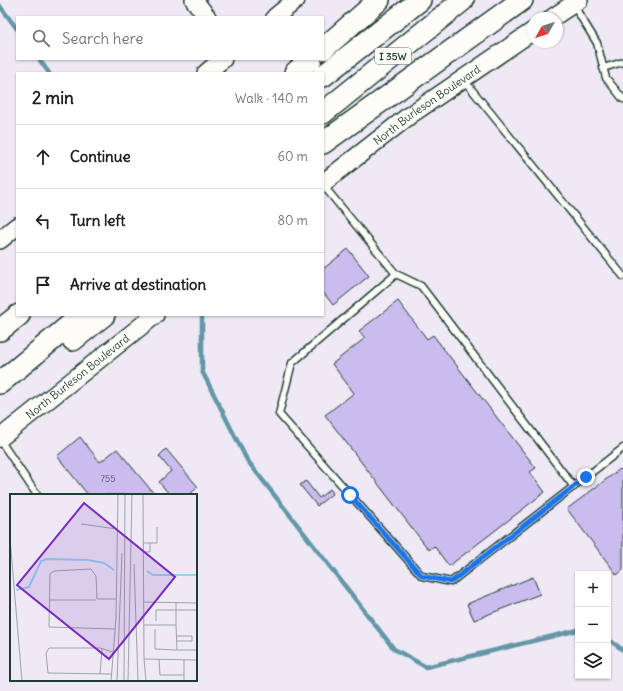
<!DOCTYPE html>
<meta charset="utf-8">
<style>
:root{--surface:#fff;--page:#f2f2f2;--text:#202124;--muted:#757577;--line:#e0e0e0}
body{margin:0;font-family:Delius,sans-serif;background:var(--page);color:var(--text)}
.controls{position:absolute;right:12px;bottom:12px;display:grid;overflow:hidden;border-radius:0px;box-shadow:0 1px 3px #0004}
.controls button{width:36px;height:36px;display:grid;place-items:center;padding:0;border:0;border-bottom:1px solid var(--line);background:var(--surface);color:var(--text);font:20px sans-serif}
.compass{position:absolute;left:527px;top:12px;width:36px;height:36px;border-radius:50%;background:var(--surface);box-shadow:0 1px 3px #0004;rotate:231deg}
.stop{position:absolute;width:12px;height:12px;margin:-9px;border:3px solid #1a73e8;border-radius:50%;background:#fff}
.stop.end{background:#1a73e8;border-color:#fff;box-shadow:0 1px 4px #0008}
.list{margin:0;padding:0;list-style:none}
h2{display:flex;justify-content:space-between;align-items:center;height:52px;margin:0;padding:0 16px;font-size:17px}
h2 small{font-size:13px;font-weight:400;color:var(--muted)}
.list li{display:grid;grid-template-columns:26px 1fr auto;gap:12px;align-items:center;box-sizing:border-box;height:64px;padding:0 16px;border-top:1px solid var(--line)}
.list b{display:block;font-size:15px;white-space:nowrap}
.list em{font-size:13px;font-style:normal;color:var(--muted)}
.icon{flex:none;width:22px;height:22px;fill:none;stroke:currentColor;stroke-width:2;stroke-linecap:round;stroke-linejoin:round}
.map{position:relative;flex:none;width:623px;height:691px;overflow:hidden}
.search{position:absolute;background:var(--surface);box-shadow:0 1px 3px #0004;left:16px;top:16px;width:308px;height:44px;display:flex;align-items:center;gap:10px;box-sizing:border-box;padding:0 14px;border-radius:0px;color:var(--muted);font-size:15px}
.panel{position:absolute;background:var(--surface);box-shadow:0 1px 3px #0004;left:16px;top:72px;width:308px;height:244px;border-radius:0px}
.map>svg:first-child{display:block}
</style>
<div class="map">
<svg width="623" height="691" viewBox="0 0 623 691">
<rect width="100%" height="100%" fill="#eee9f4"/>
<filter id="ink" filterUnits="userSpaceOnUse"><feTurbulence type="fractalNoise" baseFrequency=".025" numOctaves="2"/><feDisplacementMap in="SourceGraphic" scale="8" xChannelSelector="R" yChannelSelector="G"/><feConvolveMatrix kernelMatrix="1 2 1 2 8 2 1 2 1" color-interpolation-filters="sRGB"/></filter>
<g filter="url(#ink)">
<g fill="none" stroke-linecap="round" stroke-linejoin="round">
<path stroke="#6497a7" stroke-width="4.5" d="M0 6 17 29
M39 59 49 73
M202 315V371L247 460 394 649 426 667 578 630
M608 639 623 650"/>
</g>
<path fill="#cabcee" stroke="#1f3d34" d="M348 249 369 276 333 305 323 292V269Z
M398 301 427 339 433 335 536 468 530 472 545 492 449 566 434 546 429 550 325 415 354 393 332 364 365 338 359 331Z
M80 437 100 462 117 449 155 495H88L57 456Z
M166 449 198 487 189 495H170L159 482 171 471 159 456Z
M620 469 623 472V570L617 575 567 509Z
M306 481 319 498 330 489 333 493 317 506 300 485Z
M533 577 540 594 474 620 467 604Z"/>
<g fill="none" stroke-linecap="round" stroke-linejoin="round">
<g stroke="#1f3d34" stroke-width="9">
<path id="lane" d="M574 6 597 43 606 78 623 99
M603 68 623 62
M464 80 623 276
M323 185 396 274 292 363 279 414 422 576 451 582 623 448
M396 274 421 286 574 487
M0 440 37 495"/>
</g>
<g stroke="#1f3d34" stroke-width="20">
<g id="secondary">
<path d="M194 0 207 17"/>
<path d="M275 17 296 0"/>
<path d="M552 18 579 0"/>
<path d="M206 73 223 59"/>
<path id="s1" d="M323 183 410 115 533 31"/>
<path d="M0 240 17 226"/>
<path id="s2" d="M0 438 155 315"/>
</g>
</g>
<g stroke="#1f3d34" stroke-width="24">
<path id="highway" d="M323 49 379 0
M295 73 311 59
M323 76 420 0
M323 113 463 0
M323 143 522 0
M0 330 19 315
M73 340 104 315
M0 383 82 315"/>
</g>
<use href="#lane" stroke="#fdfcf7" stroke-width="6"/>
<use href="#secondary" stroke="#fdfcf7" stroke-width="17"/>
<use href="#highway" stroke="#fdfcf7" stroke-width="21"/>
</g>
</g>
<g fill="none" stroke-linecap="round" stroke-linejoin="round" filter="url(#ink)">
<path stroke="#1a73e8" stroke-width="5" d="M350 495 422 576 451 582 586 477"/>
</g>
<g text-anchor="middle" stroke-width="3" stroke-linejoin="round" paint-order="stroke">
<g font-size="9" fill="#4a5d62">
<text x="108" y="482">755</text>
</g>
<rect fill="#fdfcf7" stroke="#62766e" stroke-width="1" x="375" y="48" width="36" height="16" rx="3"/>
<g font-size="10" font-weight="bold" fill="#1f3d34">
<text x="393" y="60">I 35W</text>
</g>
<g font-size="11" fill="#1f3d34" stroke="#fdfcf7">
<text dy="4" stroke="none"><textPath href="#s1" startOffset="130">North Burleson Boulevard</textPath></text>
<text dy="4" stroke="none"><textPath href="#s2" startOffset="99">North Burleson Boulevard</textPath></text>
</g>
</g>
<g transform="translate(10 494)">
<rect width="187" height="187" fill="#eee9f4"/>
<path fill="none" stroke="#92d3f4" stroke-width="2" d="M137 77 143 81H187M6 96 19 93 31 67 37 65 78 66 94 69 104 76"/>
<path fill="none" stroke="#9ba4a7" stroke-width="1" d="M133 0 134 165 136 187M71 30 107 35M0 44 12 187M133 49H140V58H133M140 49H147V33M124 70 128 187M39 106H86M134 108 187 109M146 127V116H166V108M134 131H166L167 156 145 155V135M166 131V116H187M105 135 39 133 40 80 44 77 81 75 86 82 87 105H106M167 142H182V147H167M167 156H187M134 165 187 166M149 165 150 181H174M174 166V187M90 180 92 155M101 180 38 179 36 159 39 154H90L103 158M101 187 106 124 108 0M107 187 112 59M114 187 115 0M118 187 122 0"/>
<path fill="#7b2cbf" fill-opacity="0.15" stroke="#7b2cbf" stroke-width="2" d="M74 9 165 83 99 165 7 91Z"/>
<rect width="187" height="187" fill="none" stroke="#1f3d34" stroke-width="2"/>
</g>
</svg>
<div class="controls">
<button>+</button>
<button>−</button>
<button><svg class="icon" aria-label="layers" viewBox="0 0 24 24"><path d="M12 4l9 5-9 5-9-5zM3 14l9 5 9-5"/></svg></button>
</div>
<svg class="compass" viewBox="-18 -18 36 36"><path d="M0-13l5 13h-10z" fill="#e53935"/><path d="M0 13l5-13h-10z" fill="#757577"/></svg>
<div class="stop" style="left:350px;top:495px"></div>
<div class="stop end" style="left:586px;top:477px"></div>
<div class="search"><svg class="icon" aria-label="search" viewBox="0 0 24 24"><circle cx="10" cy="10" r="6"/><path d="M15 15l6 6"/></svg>Search here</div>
<section class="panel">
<h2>2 min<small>Walk · 140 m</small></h2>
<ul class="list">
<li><svg class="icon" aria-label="ahead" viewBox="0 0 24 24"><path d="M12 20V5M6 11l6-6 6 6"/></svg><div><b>Continue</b></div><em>60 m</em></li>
<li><svg class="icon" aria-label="left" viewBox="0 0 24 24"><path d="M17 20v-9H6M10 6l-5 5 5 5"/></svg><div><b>Turn left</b></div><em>80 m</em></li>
<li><svg class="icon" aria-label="arrive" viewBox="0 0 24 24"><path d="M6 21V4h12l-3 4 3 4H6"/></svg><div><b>Arrive at destination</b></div></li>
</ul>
</section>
</div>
